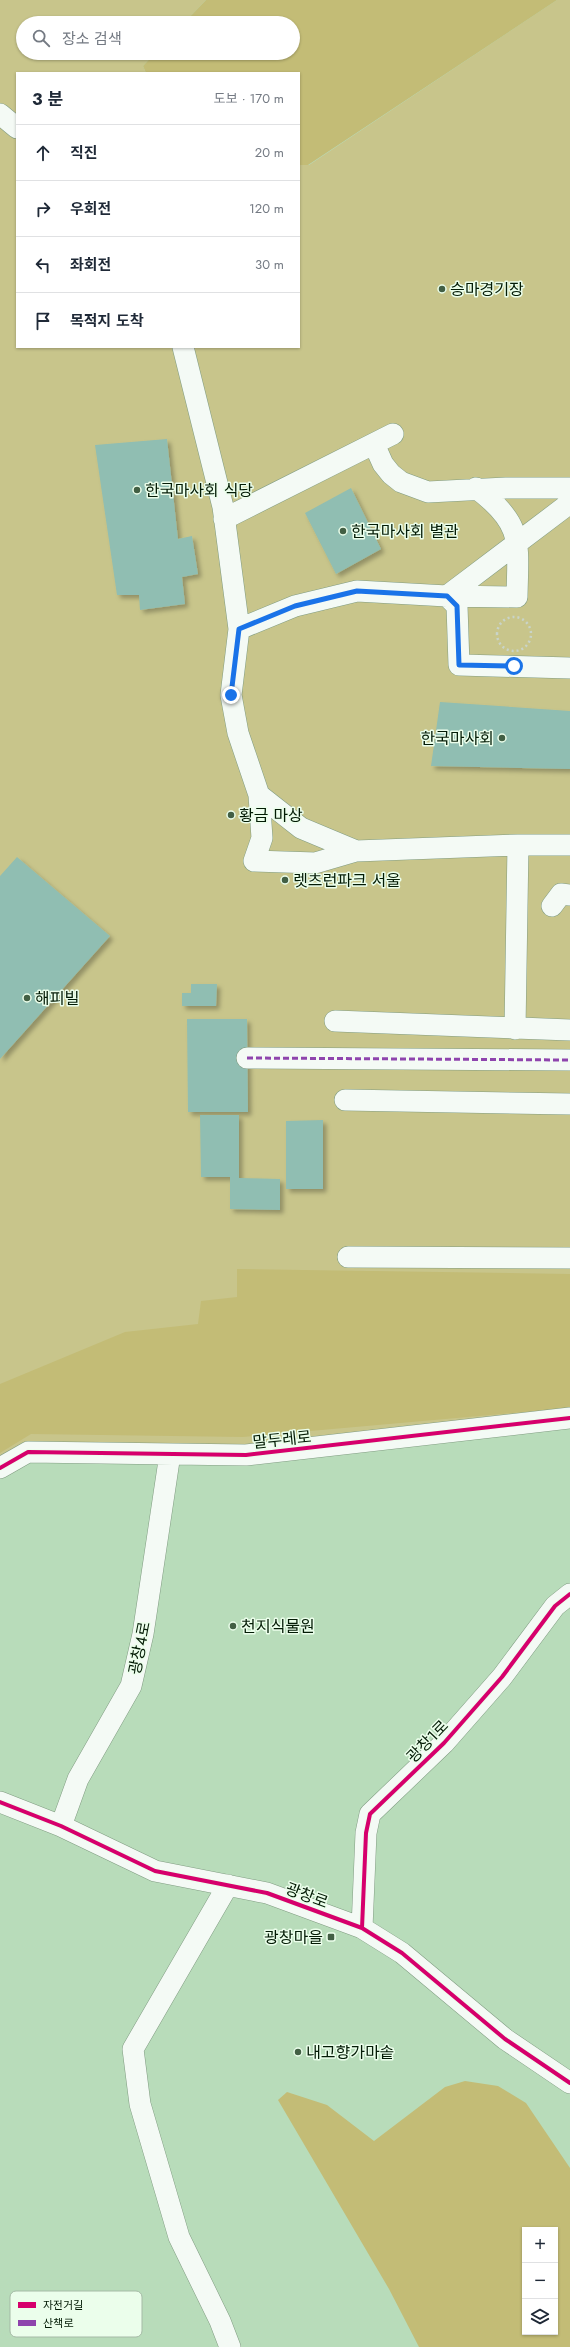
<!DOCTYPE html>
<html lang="ko">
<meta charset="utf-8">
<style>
:root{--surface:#fff;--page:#f6f6f7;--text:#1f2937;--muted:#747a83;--line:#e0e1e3}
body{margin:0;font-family:Jost,"Noto Sans KR",sans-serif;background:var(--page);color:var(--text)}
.controls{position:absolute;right:12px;bottom:12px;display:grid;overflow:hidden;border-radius:0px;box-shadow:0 1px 3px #0004}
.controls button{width:36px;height:36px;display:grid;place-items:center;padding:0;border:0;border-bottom:1px solid var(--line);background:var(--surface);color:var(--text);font:20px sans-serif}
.stop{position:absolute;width:12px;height:12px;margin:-9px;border:3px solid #1a73e8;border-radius:50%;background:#fff}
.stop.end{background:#1a73e8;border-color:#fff;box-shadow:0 1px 4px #0008}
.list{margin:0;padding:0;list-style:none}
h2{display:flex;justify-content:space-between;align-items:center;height:52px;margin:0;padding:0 16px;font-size:17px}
h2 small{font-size:13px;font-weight:400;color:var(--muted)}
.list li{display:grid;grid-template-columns:26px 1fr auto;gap:12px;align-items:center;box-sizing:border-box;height:56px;padding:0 16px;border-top:1px solid var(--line)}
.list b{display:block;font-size:15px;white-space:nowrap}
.list em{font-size:13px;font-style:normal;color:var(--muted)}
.icon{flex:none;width:22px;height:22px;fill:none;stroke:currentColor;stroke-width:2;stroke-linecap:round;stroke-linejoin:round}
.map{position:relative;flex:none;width:570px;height:2347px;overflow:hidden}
.search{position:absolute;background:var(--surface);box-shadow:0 1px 3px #0004;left:16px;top:16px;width:284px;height:44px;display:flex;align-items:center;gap:10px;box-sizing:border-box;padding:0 14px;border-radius:22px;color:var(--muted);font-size:15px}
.panel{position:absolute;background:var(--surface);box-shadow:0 1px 3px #0004;left:16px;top:72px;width:284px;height:276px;border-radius:0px}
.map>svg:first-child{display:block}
</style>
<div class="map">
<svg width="570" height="2347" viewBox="0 0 570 2347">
<defs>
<filter id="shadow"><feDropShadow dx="3.5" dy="3.5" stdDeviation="2" flood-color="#0004"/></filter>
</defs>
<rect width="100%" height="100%" fill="#b8dcba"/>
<path fill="#c8c58b" d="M0 0H206L184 23H23V53H155L143 66 146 73H17V347H299V165H309L557 0H570V1412L244 1445 0 1460Z"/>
<path fill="#c3bc76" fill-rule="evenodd" d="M206 0H557L308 165H299V73H146L143 66 155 53H293V23H184Z
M237 1269 570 1274V1408L243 1437 31 1434 0 1453V1384L125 1332 198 1324 201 1301 237 1297Z
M465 2081 498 2086 526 2103 570 2168V2347H419L389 2289 278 2100 287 2092 327 2105 374 2141 445 2087ZM525 2230H555V2332H525Z"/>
<path fill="#90beb2" filter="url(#shadow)" d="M167 439 178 539 192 536 198 574 182 577 185 604 140 610 139 595H117L95 445Z
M351 488 381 549 336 574 305 513Z
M440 702 570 711V769L431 766Z
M17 857 110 936 0 1059V876Z
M191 984H217L216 1006H182V993H191Z
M187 1019H247L248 1112H188Z
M200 1115H239V1178L280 1179V1210L230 1209V1177H201Z
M323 1120V1189H286V1121Z"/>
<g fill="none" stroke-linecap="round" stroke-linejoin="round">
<g stroke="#809c82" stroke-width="22">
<path id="minor" d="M0 114 17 128
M183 347 223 507 239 629 231 695 238 733 259 795 262 838 254 861 315 863 356 851 518 845H570
M374 444 383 464 391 474 401 482 428 492 506 488H570
M224 519 393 434
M447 596 517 597C518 542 524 524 476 488
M447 596 457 606 459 665 570 668
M239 629 295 606 357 591 447 596 570 503
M259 795 301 828 356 851
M552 906 561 894 570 895
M335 1021 570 1030
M515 1029 518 845
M247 1058 570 1060
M345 1100 570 1104
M348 1257 570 1258
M0 1468 28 1452 246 1455 570 1418
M0 1802 61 1826 155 1871 267 1893 362 1928 402 1953 505 2039 570 2083
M61 1826 78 1779 131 1686 143 1634 170 1454
M228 1885 133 2049 140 2104 179 2237 220 2321 230 2347
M362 1928 366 1833 370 1814 444 1743 502 1677 555 1606 570 1594"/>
</g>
<path stroke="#c9d4c9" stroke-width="2.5" stroke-dasharray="2 3" stroke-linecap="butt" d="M497 634a17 17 0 1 1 34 0a17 17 0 1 1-34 0Z"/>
<use href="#minor" stroke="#f4faf5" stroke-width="21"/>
<path stroke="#8e44ad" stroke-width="3" stroke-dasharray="6 3" stroke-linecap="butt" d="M247 1058 570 1060"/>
<g stroke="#ebfeeb" stroke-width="6">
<path id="cycleway" d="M0 1468 28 1452 246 1455 570 1418
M0 1802 61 1826 155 1871 267 1893 362 1928 402 1953 505 2039 570 2083
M362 1928 366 1833 370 1814 444 1743 502 1677 555 1606 570 1594"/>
</g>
<use href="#cycleway" stroke="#d6006c" stroke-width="4"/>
</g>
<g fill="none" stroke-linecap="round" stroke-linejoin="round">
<path stroke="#1a73e8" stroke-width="5" d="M231 695 239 629 295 606 357 591 447 596 457 606 459 665 514 666"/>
</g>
<g fill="#425f44" stroke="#ebfeeb" stroke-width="1.5">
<circle cx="442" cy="289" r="4"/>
<circle cx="137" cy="490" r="4"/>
<circle cx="343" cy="531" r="4"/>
<circle cx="502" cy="738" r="4"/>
<circle cx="231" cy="815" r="4"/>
<circle cx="285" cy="880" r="4"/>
<circle cx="27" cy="998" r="4"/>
<circle cx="233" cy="1626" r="4"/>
<rect x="327" y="1933" width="8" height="8" rx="2"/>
<circle cx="298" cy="2052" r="4"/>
</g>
<g text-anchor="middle" stroke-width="3" stroke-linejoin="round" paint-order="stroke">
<g font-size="16" fill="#031b05" stroke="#ebfeeb" text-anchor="start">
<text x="450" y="295">승마경기장</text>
<text x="145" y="496">한국마사회 식당</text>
<text x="351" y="537">한국마사회 별관</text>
<text x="494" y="744" text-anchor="end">한국마사회</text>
<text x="239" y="821">황금 마상</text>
<text x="293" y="886">렛츠런파크 서울</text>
<text x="35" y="1004">해피빌</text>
<text x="241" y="1632">천지식물원</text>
<text x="323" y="1943" text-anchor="end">광창마을</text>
<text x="306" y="2058">내고향가마솥</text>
</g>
<g font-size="16" fill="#031b05" stroke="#ebfeeb">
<text transform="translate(282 1439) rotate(-6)" y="6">말두레로</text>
<text transform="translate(139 1648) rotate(-79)" y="6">광창4로</text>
<text transform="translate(427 1741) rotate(-46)" y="6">광창1로</text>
<text transform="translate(307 1895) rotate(20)" y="6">광창로</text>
</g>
</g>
<rect x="10" y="2291" width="132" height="46" rx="6" fill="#ebfeeb" stroke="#a5baa6" stroke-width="1"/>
<rect x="18" y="2302" width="18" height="6" fill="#d6006c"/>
<rect x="18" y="2320" width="18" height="6" fill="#8e44ad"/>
<g font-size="11" fill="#031b05">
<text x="43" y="2309">자전거길</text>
<text x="43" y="2327">산책로</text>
</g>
</svg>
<div class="controls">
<button>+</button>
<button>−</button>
<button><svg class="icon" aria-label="layers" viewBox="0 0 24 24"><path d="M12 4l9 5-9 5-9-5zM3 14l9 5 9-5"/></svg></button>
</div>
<div class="stop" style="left:514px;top:666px"></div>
<div class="stop end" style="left:231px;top:695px"></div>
<div class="search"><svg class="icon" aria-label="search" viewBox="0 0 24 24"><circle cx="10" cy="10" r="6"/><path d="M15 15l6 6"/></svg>장소 검색</div>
<section class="panel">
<h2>3 분<small>도보 · 170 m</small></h2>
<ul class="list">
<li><svg class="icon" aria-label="ahead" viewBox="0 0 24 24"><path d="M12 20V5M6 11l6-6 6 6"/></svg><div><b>직진</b></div><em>20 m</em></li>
<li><svg class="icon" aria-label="right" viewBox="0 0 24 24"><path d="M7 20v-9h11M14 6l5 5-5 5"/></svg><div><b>우회전</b></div><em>120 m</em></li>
<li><svg class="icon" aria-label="left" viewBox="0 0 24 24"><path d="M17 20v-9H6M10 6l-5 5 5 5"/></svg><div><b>좌회전</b></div><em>30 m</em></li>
<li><svg class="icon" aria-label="arrive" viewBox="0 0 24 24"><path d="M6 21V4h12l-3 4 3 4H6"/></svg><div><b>목적지 도착</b></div></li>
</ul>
</section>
</div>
